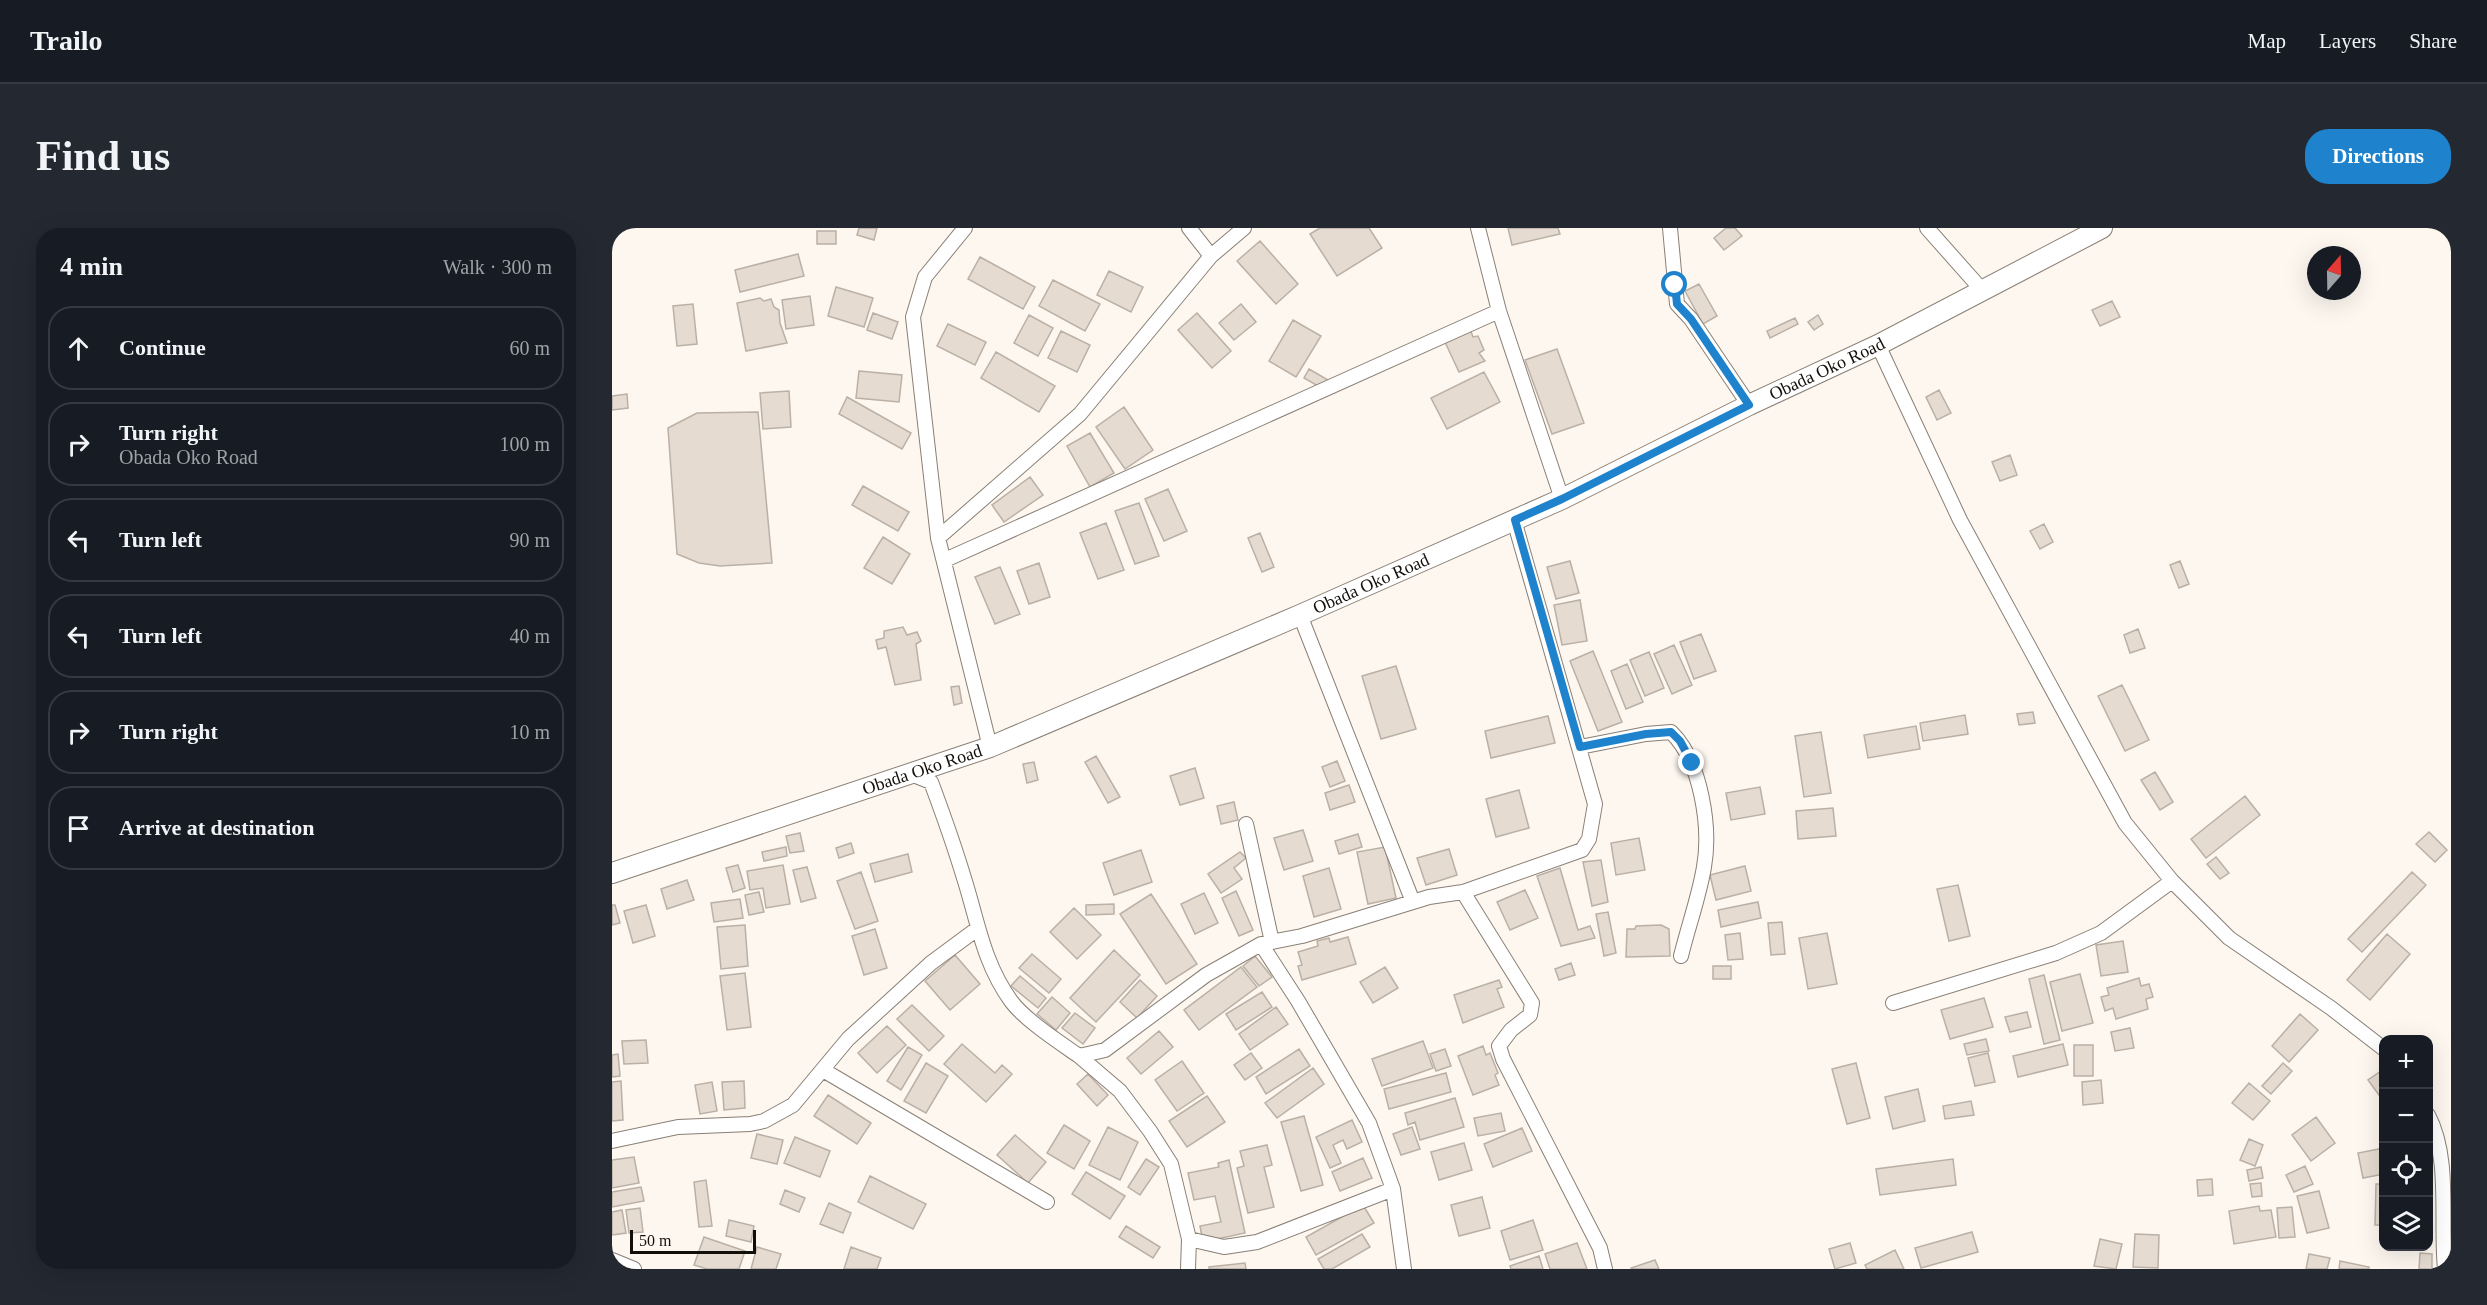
<!DOCTYPE html>
<meta charset="utf-8">
<style>
:root{--surface:#171b24;--page:#242831;--text:#f1f3f6;--muted:#9ea1a6;--line:#363941;--accent:#1f82cd}
body{margin:0;font-family:Georgia,serif;background:var(--page);color:var(--text)}
.controls{position:absolute;right:18px;bottom:18px;display:grid;overflow:hidden;border-radius:12px;box-shadow:0 6px 24px #0002}
.controls button{width:54px;height:54px;display:grid;place-items:center;padding:0;border:0;border-bottom:2px solid var(--line);background:var(--surface);color:var(--text);font:30px sans-serif}
.compass{position:absolute;left:1695px;top:18px;width:54px;height:54px;border-radius:50%;background:var(--surface);box-shadow:0 6px 24px #0002;rotate:20deg}
.scale{position:absolute;left:18px;bottom:15px;width:126px;box-sizing:border-box;padding-left:6px;border:3px solid #120f0b;border-top:0;font-size:16px;line-height:21px;white-space:nowrap;color:#120f0b;-webkit-text-stroke:4px #fdf7f0;paint-order:stroke}
.stop{position:absolute;width:18px;height:18px;margin:-14px;border:4px solid #1f82cd;border-radius:50%;background:#fff}
.stop.end{background:#1f82cd;border-color:#fff;box-shadow:0 2px 6px #0008}
.list{margin:0;padding:0;list-style:none}
h2{display:flex;justify-content:space-between;align-items:center;height:78px;margin:0;padding:0 24px;font-size:26px}
h2 small{font-size:20px;font-weight:400;color:var(--muted)}
.list li{display:grid;grid-template-columns:39px 1fr auto;gap:18px;align-items:center;box-sizing:border-box;height:84px;margin:0 12px 12px;padding:0 12px;border:2px solid var(--line);border-radius:24px}
.list b{display:block;font-size:22px;white-space:nowrap}
.list p{margin:0;font-size:20px;white-space:nowrap;color:var(--muted)}
.list em{font-size:20px;font-style:normal;color:var(--muted)}
.icon{flex:none;width:33px;height:33px;fill:none;stroke:currentColor;stroke-width:2;stroke-linecap:round;stroke-linejoin:round}
.map{position:relative;flex:none;width:1839px;height:1041px;overflow:hidden;border-radius:24px}
header{display:flex;align-items:center;gap:36px;box-sizing:border-box;height:84px;padding:0 30px;background:var(--surface);border-bottom:2px solid var(--line)}
header strong{font-size:28px}
nav{display:flex;gap:33px;margin-inline-start:auto;font-size:21px}
.intro{display:flex;align-items:center;justify-content:space-between;box-sizing:border-box;height:144px;padding:0 36px}
h1{margin:0;font-size:42px}
.button{padding:15px 27px;border-radius:24px;background:var(--accent);color:#fff;font-size:21px;font-weight:700}
main{display:flex;gap:36px;padding:0 36px}
aside{flex:1;background:var(--surface);border-radius:24px;box-shadow:0 6px 24px #0002}
.map>svg:first-child{display:block}
</style>
<header>
<strong>Trailo</strong>
<nav><a>Map</a><a>Layers</a><a>Share</a></nav>
</header>
<div class="intro"><h1>Find us</h1><a class="button">Directions</a></div>
<main>
<aside>
<h2>4 min<small>Walk · 300 m</small></h2>
<ul class="list">
<li><svg class="icon" aria-label="ahead" viewBox="0 0 24 24"><path d="M12 20V5M6 11l6-6 6 6"/></svg><div><b>Continue</b></div><em>60 m</em></li>
<li><svg class="icon" aria-label="right" viewBox="0 0 24 24"><path d="M7 20v-9h11M14 6l5 5-5 5"/></svg><div><b>Turn right</b><p>Obada Oko Road</p></div><em>100 m</em></li>
<li><svg class="icon" aria-label="left" viewBox="0 0 24 24"><path d="M17 20v-9H6M10 6l-5 5 5 5"/></svg><div><b>Turn left</b></div><em>90 m</em></li>
<li><svg class="icon" aria-label="left" viewBox="0 0 24 24"><path d="M17 20v-9H6M10 6l-5 5 5 5"/></svg><div><b>Turn left</b></div><em>40 m</em></li>
<li><svg class="icon" aria-label="right" viewBox="0 0 24 24"><path d="M7 20v-9h11M14 6l5 5-5 5"/></svg><div><b>Turn right</b></div><em>10 m</em></li>
<li><svg class="icon" aria-label="arrive" viewBox="0 0 24 24"><path d="M6 21V4h12l-3 4 3 4H6"/></svg><div><b>Arrive at destination</b></div></li>
</ul>
</aside>
<div class="map">
<svg width="1839" height="1041" viewBox="0 0 1839 1041">
<rect width="100%" height="100%" fill="#fdf7f0"/>
<path fill="#e5dbd0" stroke="#bab0a6" stroke-width="1.5" d="M247 0H265L262 12 245 7Z
M708 0H757L770 20 725 48 698 6Z
M896 0H946L948 6 900 17Z
M1114 0H1123L1130 8 1112 22 1102 10Z
M205 3H224V16H205Z
M648 13 686 56 664 76 625 33Z
M186 26 192 48 128 64 123 42Z
M368 29 423 59 411 81 356 51Z
M497 43 531 59 519 84 485 67Z
M441 52 488 76 473 103 427 78Z
M1087 56 1105 88 1091 96 1073 63Z
M224 59 261 70 252 99 216 88Z
M198 68 202 97 174 101 170 72Z
M148 70 152 73 159 71 162 79 167 82 168 95 175 115 134 123 125 75Z
M1500 73 1508 89 1488 98 1480 82Z
M81 76 85 116 65 118 61 78Z
M629 76 644 94 622 112 607 95Z
M261 85 286 94 280 111 255 102Z
M585 85 619 123 600 140 566 102Z
M417 87 441 100 426 128 402 115Z
M1206 87 1211 96 1202 102 1196 94Z
M1183 90 1186 96 1158 110 1155 103Z
M681 92 709 108 684 149 657 133Z
M336 96 374 114 363 137 325 118Z
M858 101 861 109 866 108 872 122 867 125 873 133 847 144 832 112Z
M449 103 478 117 465 144 436 130Z
M945 121 972 195 940 206 913 132Z
M384 124 443 158 427 184 369 150Z
M697 141 716 152 711 161 692 150Z
M247 143 290 147 287 174 244 170Z
M872 144 888 174 835 201 819 170Z
M1327 162 1339 185 1325 192 1314 169Z
M177 163 179 199 151 201 148 165Z
M15 166 16 180 0 182V168Z
M235 169 299 205 290 221 227 186Z
M512 179 541 222 513 241 484 199Z
M146 184 160 335 108 338 87 335 65 326 56 200 85 185Z
M478 205 502 245 478 259 455 218Z
M1398 227 1405 247 1388 253 1380 234Z
M418 249 431 267 392 294 380 277Z
M251 258 297 284 286 303 240 277Z
M556 261 575 303 552 313 533 271Z
M527 275 547 328 523 336 503 283Z
M494 295 512 342 486 351 468 305Z
M1432 296 1441 314 1428 321 1418 303Z
M648 305 662 339 650 344 636 310Z
M271 309 298 326 280 356 252 340Z
M958 333 967 365 944 371 935 339Z
M1568 333 1577 356 1567 360 1558 337Z
M427 335 438 369 417 376 405 343Z
M388 339 408 386 383 396 363 349Z
M968 372 975 413 950 417 942 377Z
M291 399 295 407 305 404 309 413 304 416 309 452 283 457 274 419 266 421 264 412 272 410V403Z
M1526 401 1533 420 1518 425 1512 407Z
M1089 406 1104 443 1082 451 1068 414Z
M1062 417 1080 457 1060 466 1042 426Z
M981 423 1010 494 986 503 958 433Z
M1037 424 1052 460 1033 468 1018 432Z
M1015 436 1031 474 1014 481 999 443Z
M784 438 804 501 769 511 750 448Z
M1510 457 1537 512 1513 523 1486 468Z
M347 458 350 475 342 477 339 459Z
M1421 484 1423 495 1407 497 1405 486Z
M1353 487 1356 506 1311 513 1308 495Z
M936 488 943 515 879 530 873 503Z
M1304 498 1308 521 1256 530 1252 507Z
M1209 504 1219 565 1192 569 1183 508Z
M484 528 508 569 496 575 473 534Z
M725 533 733 553 718 559 710 539Z
M422 534 426 552 415 555 411 536Z
M583 540 592 570 568 577 558 548Z
M1543 544 1561 574 1548 582 1529 552Z
M737 557 743 574 718 582 713 565Z
M1148 559 1153 586 1119 592 1114 565Z
M907 562 917 600 884 609 874 571Z
M1633 568 1648 587 1594 630 1579 611Z
M622 574 626 592 609 596 605 578Z
M1221 580 1224 608 1186 611 1184 583Z
M691 602 701 633 672 642 662 610Z
M1817 604 1835 622 1823 634 1804 616Z
M188 605 192 623 178 625 174 608Z
M746 606 750 619 727 626 723 613Z
M1027 610 1033 642 1004 647 999 615Z
M239 615 242 625 227 630 224 620Z
M174 619 175 628 152 633 150 624Z
M773 619 784 670 756 676 745 624Z
M837 621 845 647 814 657 805 630Z
M529 622 540 654 502 667 491 635Z
M628 624 634 630 622 640 630 651 609 665 596 646Z
M296 626 300 644 263 654 258 636Z
M1604 629 1617 645 1608 651 1595 636Z
M989 632 996 674 980 678 971 634Z
M126 637 133 660 121 664 114 640Z
M171 637 178 676 154 680 151 660 138 662 135 643Z
M1133 638 1139 663 1104 672 1098 647Z
M195 639 204 670 189 674 181 642Z
M717 640 729 681 702 689 691 648Z
M948 640 966 702 978 698 983 710 949 718 925 648Z
M249 644 266 693 243 701 225 653Z
M1800 644 1814 657 1750 724 1736 711Z
M75 652 82 672 55 681 49 661Z
M1346 657 1358 708 1337 713 1325 661Z
M913 662 926 690 898 702 885 674Z
M624 663 641 702 627 708 610 670Z
M147 664 152 684 137 687 133 667Z
M592 665 606 695 583 706 569 676Z
M539 666 585 736 554 756 508 686Z
M128 671 131 690 102 694 99 675Z
M1146 674 1149 690 1109 699 1106 682Z
M502 676V686L474 687V677Z
M0 677H3L8 695 0 697Z
M34 677 43 708 21 715 12 683Z
M462 680 489 707 465 731 438 704Z
M996 684 1004 725 992 728 984 686Z
M1170 694 1173 726 1159 727 1156 695Z
M133 697 136 738 109 741 105 699Z
M1049 697 1057 701 1058 728 1014 729 1015 701H1023L1024 698Z
M263 701 275 740 252 747 240 708Z
M1128 705 1131 731 1116 732 1113 707Z
M1215 705 1225 756 1196 761 1187 710Z
M1775 706 1798 726 1758 772 1735 752Z
M736 709 744 736 690 752 686 738 690 737 686 724 706 718 705 713 717 710 718 714Z
M1511 713 1516 744 1489 748 1484 717Z
M502 722 528 747 484 794 458 770Z
M420 726 449 751 437 765 407 740Z
M343 727 368 756 338 782 313 753Z
M643 728 660 749 647 758 631 738Z
M959 735 963 747 947 752 943 741Z
M1101 738H1119V751H1101Z
M629 739 645 759 587 802 572 782Z
M773 739 786 760 761 775 748 754Z
M133 745 139 799 115 802 108 748Z
M1468 746 1481 795 1450 803 1438 754Z
M1432 747 1448 812 1432 816 1417 751Z
M408 748 434 770 426 780 399 758Z
M1527 750 1529 758 1537 756 1541 769 1534 771 1536 781 1504 791 1501 780 1493 783 1489 769 1497 767 1495 760Z
M528 752 545 768 525 790 508 774Z
M887 752 890 759 885 761 892 779 851 795 842 767Z
M650 764 660 779 624 802 614 786Z
M440 769 458 785 444 802 425 786Z
M1372 770 1381 799 1338 811 1329 782Z
M300 777 332 808 317 823 285 791Z
M664 779 676 796 638 822 627 806Z
M1415 784 1419 799 1398 804 1393 789Z
M463 785 483 800 471 816 450 800Z
M1688 786 1706 802 1677 834 1660 818Z
M275 798 294 817 265 845 246 825Z
M1518 800 1522 820 1503 823 1499 804Z
M547 803 561 819 529 846 515 830Z
M1374 811 1377 823 1355 827 1352 816Z
M34 812 36 835 12 836 10 813Z
M811 813 821 840 770 858 760 831Z
M350 816 383 845 390 837 400 846 374 874 332 836Z
M1451 816 1456 837 1406 849 1401 828Z
M1462 817H1481V848H1462Z
M871 818 874 827 878 825 886 845 883 847 887 857 861 867 846 828Z
M296 819 310 827 289 862 275 853Z
M687 821 698 838 654 866 644 849Z
M833 821 839 838 824 843 818 826Z
M639 825 650 840 633 852 622 837Z
M1376 825 1383 854 1363 858 1356 830Z
M6 826 8 848 0 849V827Z
M570 833 592 865 565 883 543 852Z
M314 835 336 848 314 885 292 873Z
M1244 835 1258 890 1235 896 1220 841Z
M1671 835 1680 843 1659 866 1650 858Z
M701 840 712 856 665 890 653 875Z
M1772 841V874L1756 852Z
M834 845 839 864 777 881 772 861Z
M476 846 496 867 485 878 465 856Z
M1489 852 1491 875 1471 877 1470 854Z
M9 853 11 892 0 893V854Z
M132 853 133 880 112 882 110 854Z
M100 854 105 883 88 886 83 857Z
M1637 855 1658 873 1641 892 1620 875Z
M1306 861 1313 893 1281 901 1273 869Z
M216 867 259 895 245 916 202 888Z
M595 868 613 894 575 919 557 893Z
M843 870 852 899 808 912 803 894 796 897 793 885Z
M1359 873 1362 887 1333 891 1331 878Z
M889 885 893 903 866 908 862 890Z
M692 888 711 957 689 963 669 894Z
M1704 889 1723 915 1699 933 1680 907Z
M740 892 750 914 735 921 731 912 721 917 729 935 718 940 704 909Z
M452 897 478 913 462 941 435 925Z
M496 899 526 914 508 952 477 937Z
M800 899 808 921 789 927 781 906Z
M910 900 920 923 881 939 872 916Z
M145 906 171 912 165 936 139 930Z
M403 907 434 934 416 955 385 927Z
M183 909 218 923 208 949 172 935Z
M1637 911 1651 917 1643 938 1628 932Z
M852 915 860 942 827 952 819 924Z
M655 917 660 937 652 939 662 979 636 985 625 940 632 938 628 923Z
M1772 920V946L1751 950 1746 925Z
M22 929 27 955 0 960V932Z
M751 930 760 950 728 963 720 944Z
M534 931 547 939 528 967 516 959Z
M1341 931 1344 957 1268 967 1264 941Z
M617 932 633 1005 591 1014 588 998 609 994 603 968 582 972 576 945 607 939 606 935Z
M1693 938 1701 956 1682 964 1674 947Z
M1649 939 1651 950 1637 953 1635 942Z
M474 944 513 968 498 991 460 966Z
M258 948 314 976 301 1001 246 974Z
M1600 951 1601 967 1586 968 1585 952Z
M94 952 100 998 87 999 82 954Z
M1649 955 1650 968 1640 969 1638 956Z
M1764 956H1772V997H1763Z
M29 959 32 973 0 979V964Z
M173 962 193 970 187 984 168 976Z
M1707 963 1717 1000 1695 1005 1685 968Z
M870 969 878 1000 847 1008 839 977Z
M217 975 239 985 231 1005 208 996Z
M751 977 762 995 704 1027 694 1009Z
M1647 978 1648 983 1659 982 1664 1009 1622 1016 1617 983Z
M1680 979 1683 1009 1667 1010 1665 980Z
M28 980 31 1004 17 1005 14 982Z
M10 982 14 1005 0 1007V984Z
M117 992 142 998 139 1014 114 1008Z
M921 992 931 1022 898 1032 889 1003Z
M514 998 548 1019 541 1030 507 1009Z
M1360 1004 1366 1024 1309 1040 1303 1020Z
M750 1006 758 1019 720 1041H712L706 1031Z
M1523 1006 1547 1007 1546 1040 1521 1039Z
M92 1009 133 1023 127 1041H95L82 1037Z
M1488 1011 1510 1016 1504 1041 1482 1038Z
M965 1015 975 1041H938L933 1026Z
M1238 1015 1244 1035 1223 1041 1217 1021Z
M145 1019 169 1026 164 1041H139Z
M239 1019 269 1030 265 1041H232Z
M1283 1022 1292 1041H1255L1253 1037Z
M1808 1025 1820 1026V1041H1807Z
M1697 1026 1718 1030 1715 1041H1694Z
M927 1028 931 1041H899L898 1038Z
M1043 1032 1047 1041H1019V1040Z
M1728 1033 1757 1039V1041H1727Z
M633 1035 634 1041H597V1039Z"/>
<g fill="none" stroke-linecap="round" stroke-linejoin="round">
<g stroke="#897f75" stroke-width="16">
<path id="minor" d="M577 0 599 28
M866 0 887 83 950 271
M1058 0 1065 76 1079 91 1137 177
M1315 0 1370 62
M1266 117 1348 292 1513 595 1560 653 1617 710 1719 780 1772 821
M326 310 301 89 313 49 353 0
M333 332 887 83
M688 387 801 674
M378 519 326 310 468 186 599 28 632 0
M968 519 1034 506 1059 504C1089 533 1099 599 1092 639 1087 669 1076 699 1069 728
M299 546 319 554C331 586 342 617 352 650 366 694 371 734 399 773 413 792 447 814 467 828L493 822 594 747 649 716 690 708 817 669 851 664 970 622 977 611 983 576 902 292
M634 596 660 714
M851 664 920 775 918 787 899 802 887 818 891 831 988 1020 993 1041
M649 716 686 773 757 895 781 961 792 1041
M1281 775 1444 725 1489 705 1560 653
M467 828 508 863 538 903 559 936 577 1011 576 1041
M211 842 435 974
M1816 887C1839 930 1828 993 1833 1041
M0 913 66 899 138 896 152 893 181 877 236 811 319 735 365 701
M577 1011 612 1019 645 1014 781 961
M0 1032 22 1041"/>
</g>
<g stroke="#897f75" stroke-width="22">
<g id="secondary">
<path id="s1" d="M0 645 378 519 688 387 950 271 1137 177 1266 117 1490 0"/>
</g>
</g>
<use href="#minor" stroke="#fff" stroke-width="14"/>
<use href="#secondary" stroke="#fff" stroke-width="20"/>
</g>
<g fill="none" stroke-linecap="round" stroke-linejoin="round">
<path stroke="#1f82cd" stroke-width="8" d="M1063 57 1065 76 1079 91 1137 177 950 271 903 292 968 519 1034 506 1059 504 1068 513 1080 535"/>
</g>
<g text-anchor="middle" stroke-width="5" stroke-linejoin="round" paint-order="stroke">
<g font-size="18" fill="#120f0b" stroke="#fdf7f0">
<text dy="6" stroke="none"><textPath href="#s1" startOffset="1317">Obada Oko Road</textPath></text>
<text dy="6" stroke="none"><textPath href="#s1" startOffset="813">Obada Oko Road</textPath></text>
<text dy="6" stroke="none"><textPath href="#s1" startOffset="327">Obada Oko Road</textPath></text>
</g>
</g>
</svg>
<div class="controls">
<button>+</button>
<button>−</button>
<button><svg class="icon" aria-label="locate" viewBox="0 0 24 24"><circle cx="12" cy="12" r="6"/><path d="M12 2v4M12 18v4M2 12h4M18 12h4"/></svg></button>
<button><svg class="icon" aria-label="layers" viewBox="0 0 24 24"><path d="M12 4l9 5-9 5-9-5zM3 14l9 5 9-5"/></svg></button>
</div>
<svg class="compass" viewBox="-18 -18 36 36"><path d="M0-13l5 13h-10z" fill="#e53935"/><path d="M0 13l5-13h-10z" fill="#9ea1a6"/></svg>
<div class="scale">50 m</div>
<div class="stop" style="left:1063px;top:57px"></div>
<div class="stop end" style="left:1080px;top:535px"></div>
</div>
</main>
